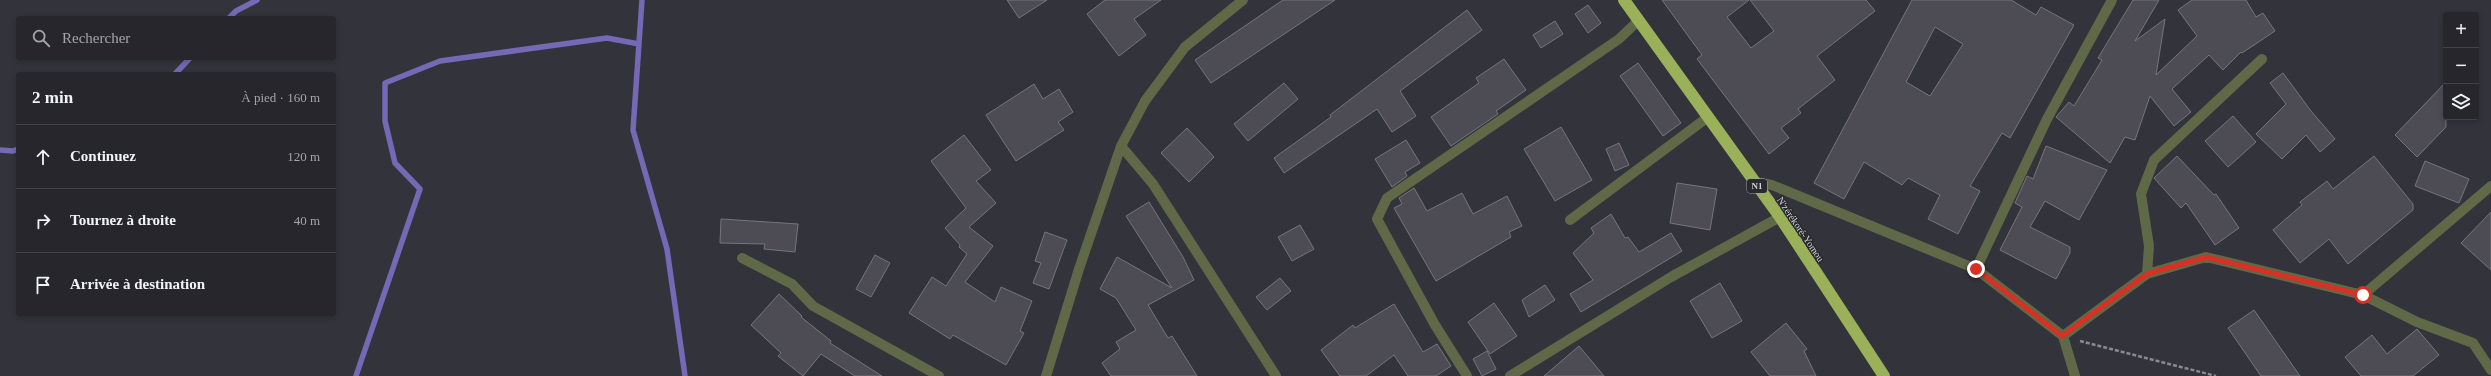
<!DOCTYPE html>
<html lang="fr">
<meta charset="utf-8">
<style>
:root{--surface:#26262c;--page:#323238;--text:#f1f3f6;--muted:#a4a5a9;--line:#424348}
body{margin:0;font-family:"Times New Roman",serif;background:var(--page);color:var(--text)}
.controls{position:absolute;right:12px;top:12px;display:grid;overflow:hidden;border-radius:4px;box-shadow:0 2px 6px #0003}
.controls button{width:36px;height:36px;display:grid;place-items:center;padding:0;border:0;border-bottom:1px solid var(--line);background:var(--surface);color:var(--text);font:20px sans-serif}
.stop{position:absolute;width:12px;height:12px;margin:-9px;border:3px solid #d93025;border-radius:50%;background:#fff}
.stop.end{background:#d93025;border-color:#fff;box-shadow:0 1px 4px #0008}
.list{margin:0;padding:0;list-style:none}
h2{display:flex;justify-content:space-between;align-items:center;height:52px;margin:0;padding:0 16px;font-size:17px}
h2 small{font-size:13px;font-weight:400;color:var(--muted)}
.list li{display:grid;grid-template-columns:26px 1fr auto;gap:12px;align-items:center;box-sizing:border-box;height:64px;padding:0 16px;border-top:1px solid var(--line)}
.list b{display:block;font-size:15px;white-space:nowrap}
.list em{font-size:13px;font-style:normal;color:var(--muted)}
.icon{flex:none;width:22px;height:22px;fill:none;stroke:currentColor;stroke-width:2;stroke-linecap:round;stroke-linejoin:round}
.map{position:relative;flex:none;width:2491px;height:376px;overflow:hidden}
.search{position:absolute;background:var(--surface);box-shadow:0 2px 6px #0003;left:16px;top:16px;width:320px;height:44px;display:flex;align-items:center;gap:10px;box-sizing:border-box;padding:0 14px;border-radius:4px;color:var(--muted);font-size:15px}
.panel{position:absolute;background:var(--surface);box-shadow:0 2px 6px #0003;left:16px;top:72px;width:320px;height:244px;border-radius:4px}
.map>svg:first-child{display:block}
</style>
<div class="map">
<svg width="2491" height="376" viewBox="0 0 2491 376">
<rect width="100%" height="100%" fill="#33333b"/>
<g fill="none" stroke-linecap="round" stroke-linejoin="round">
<path stroke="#7568b5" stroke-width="5.5" d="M642 0 633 130 667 249 685 376
M229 18 236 11 257 0
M175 74 190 58
M0 150 13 151 18 149
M356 376 420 189 395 163 385 121V83L440 61 607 38 639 44"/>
</g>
<path fill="#4d4c55" stroke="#76757e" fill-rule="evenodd" d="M1007 0H1047L1019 18Z
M1105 0H1161L1134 19 1146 35 1119 56 1087 14Z
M1283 0H1335L1211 83 1195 60Z
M1662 0H1749L1727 17 1751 48 1774 31 1750 0H1866L1875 11 1817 56 1835 80 1798 109 1801 113 1781 128 1789 138 1769 154 1697 59 1702 55Z
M1912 0H2011L2036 15 2041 7 2074 25 2010 138 2002 133 1970 186 1980 191 1958 234 1928 219 1940 195 1908 178 1902 185 1864 162 1844 199 1814 183ZM1935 27 1963 44 1930 96 1906 82Z
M2133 0H2159L2135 41 2165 19 2156 75 2197 36 2178 10 2192 0H2246L2256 17 2263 13 2275 31 2242 53 2241 52 2223 70 2209 55 2172 89 2191 112 2174 126 2150 96 2135 140 2125 137 2110 163 2056 117 2069 102 2074 106 2102 60 2098 58Z
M1588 5 1601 23 1588 33 1575 14Z
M1467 10 1482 30 1400 91 1416 116 1392 132 1377 109 1284 173 1274 158 1331 117 1330 115Z
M1555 21 1563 34 1541 48 1533 35Z
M1504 59 1526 90 1496 111 1498 114 1451 146 1431 117 1479 83 1476 78Z
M1638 63 1681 123 1663 136 1620 76Z
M2283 73 2311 111 2335 139 2320 152 2306 135 2282 159 2256 134 2286 104 2270 83Z
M2446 82V127L2417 157 2395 135Z
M1284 83 1298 99 1248 141 1234 124Z
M1034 84 1043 99 1059 89 1073 112 1058 122 1064 130 1016 161 986 115Z
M2233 116 2256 142 2228 167 2205 141Z
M1561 127 1592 180 1555 201 1524 149Z
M1187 128 1214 157 1189 182 1161 153Z
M964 135 991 170 976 181 996 203 969 227 993 246 965 282 995 302 1001 287 1032 301 1020 331 1024 333 1006 365 953 335 950 339 909 313 932 277 946 286 967 254 959 247 960 245 945 228 966 208 931 161Z
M1406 140 1420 163 1405 172 1407 176 1392 187 1375 159Z
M1619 143 1629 165 1615 171 1606 149Z
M2046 146 2107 170 2079 220 2045 201 2030 227 2070 247V253L2056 279 2000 250 2022 207 2015 203 2027 176 2033 179Z
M2177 156 2214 195 2216 194 2239 228 2215 245 2186 203 2181 208 2154 178Z
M2374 156 2413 204V210L2348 264 2329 239 2300 263 2273 230 2302 205 2300 202 2327 181 2333 189Z
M2425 161 2469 179 2459 203 2415 186Z
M1677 183 1717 189 1710 230 1670 223Z
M1414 188 1427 211 1462 193 1473 214 1507 196 1522 226 1509 232 1511 237 1436 281 1394 208 1402 204 1399 198Z
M1149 202 1183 257 1194 280 1148 305 1168 338 1172 336 1197 376H1111L1102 363 1120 349 1116 342 1136 330 1116 298 1100 289 1117 257 1172 288 1126 216Z
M2491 212V270L2461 243Z
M1611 214 1625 238 1628 237 1639 252 1671 233 1682 251 1581 312 1570 294 1593 280 1573 253 1594 233 1591 228Z
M721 219 798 224 795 252 764 249 765 244 720 243Z
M1300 225 1314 249 1292 261 1278 237Z
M1045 232 1067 240 1049 289 1033 283 1041 263 1035 261Z
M875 255 890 263 871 297 856 289Z
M1280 278 1291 291 1267 310 1256 297Z
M1720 283 1742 321 1712 338 1690 301Z
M1545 285 1555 300 1529 317 1522 300Z
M779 294 802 316 801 317 831 341 830 343 882 376H855L821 354 803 376 778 356 781 353 751 325Z
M1494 303 1517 336 1490 354 1468 322Z
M1394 304 1423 352 1437 344 1451 366 1436 376H1408L1394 355 1366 376H1340L1321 350 1353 325 1355 328Z
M2254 310 2300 376H2261L2228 328Z
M1786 323 1807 349 1804 351 1816 376H1770L1751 352Z
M2417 329 2439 355 2413 376H2361L2345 357 2372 335 2387 354Z
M1579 346 1604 376H1544Z
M1487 351 1496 369 1482 376 1473 359Z"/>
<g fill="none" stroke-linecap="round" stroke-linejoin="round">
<path stroke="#8a8990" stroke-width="2.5" stroke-dasharray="4 2" stroke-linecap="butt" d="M2080 341 2216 376"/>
<path stroke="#5f6947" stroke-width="10" d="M1121 146 1153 184 1276 376
M1755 182 1772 185 1976 269 2063 336 2075 376
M1570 220 1708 117
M742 258 792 284 813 306 939 376
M1976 269 2047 119 2112 0
M2147 274 2149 246 2141 194 2154 160 2262 59
M2363 295 2491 186
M2063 336 2147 274 2206 257 2363 295 2417 322 2473 343 2491 370
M1046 376 1079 269 1121 146 1145 101 1185 47 1243 0
M1467 376 1435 325 1377 219 1387 198 1619 39 1639 20
M1510 376 1671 277 1780 217"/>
<path stroke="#9ab15a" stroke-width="12" d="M1624 0 1780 217 1884 376"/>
</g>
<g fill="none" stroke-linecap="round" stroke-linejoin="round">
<path stroke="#d93025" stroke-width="5" d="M1976 269 2062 336 2147 274 2206 257 2363 295"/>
</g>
<g text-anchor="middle" stroke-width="3" stroke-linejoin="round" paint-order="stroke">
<rect fill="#292930" stroke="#9f9fa5" stroke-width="1" x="1747" y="179" width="20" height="14" rx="3"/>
<g font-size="9" font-weight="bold" fill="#d2d1d7">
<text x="1757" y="189">N1</text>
</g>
<g font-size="10" fill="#d2d1d7" stroke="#292930">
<text transform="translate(1801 229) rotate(56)" y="4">N'zérékoré-Yomou</text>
</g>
</g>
</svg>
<div class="controls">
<button>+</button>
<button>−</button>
<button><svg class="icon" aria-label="layers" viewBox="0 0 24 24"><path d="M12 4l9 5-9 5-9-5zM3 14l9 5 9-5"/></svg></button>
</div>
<div class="stop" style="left:2363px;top:295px"></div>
<div class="stop end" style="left:1976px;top:269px"></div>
<div class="search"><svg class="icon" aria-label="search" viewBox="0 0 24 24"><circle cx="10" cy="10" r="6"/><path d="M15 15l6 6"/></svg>Rechercher</div>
<section class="panel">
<h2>2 min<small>À pied · 160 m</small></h2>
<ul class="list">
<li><svg class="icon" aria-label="ahead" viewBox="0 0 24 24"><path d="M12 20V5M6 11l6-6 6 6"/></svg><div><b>Continuez</b></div><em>120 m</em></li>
<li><svg class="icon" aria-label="right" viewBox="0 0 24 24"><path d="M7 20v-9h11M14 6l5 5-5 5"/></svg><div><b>Tournez à droite</b></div><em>40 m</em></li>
<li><svg class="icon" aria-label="arrive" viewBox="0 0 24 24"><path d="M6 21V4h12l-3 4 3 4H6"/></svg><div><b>Arrivée à destination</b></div></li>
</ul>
</section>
</div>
